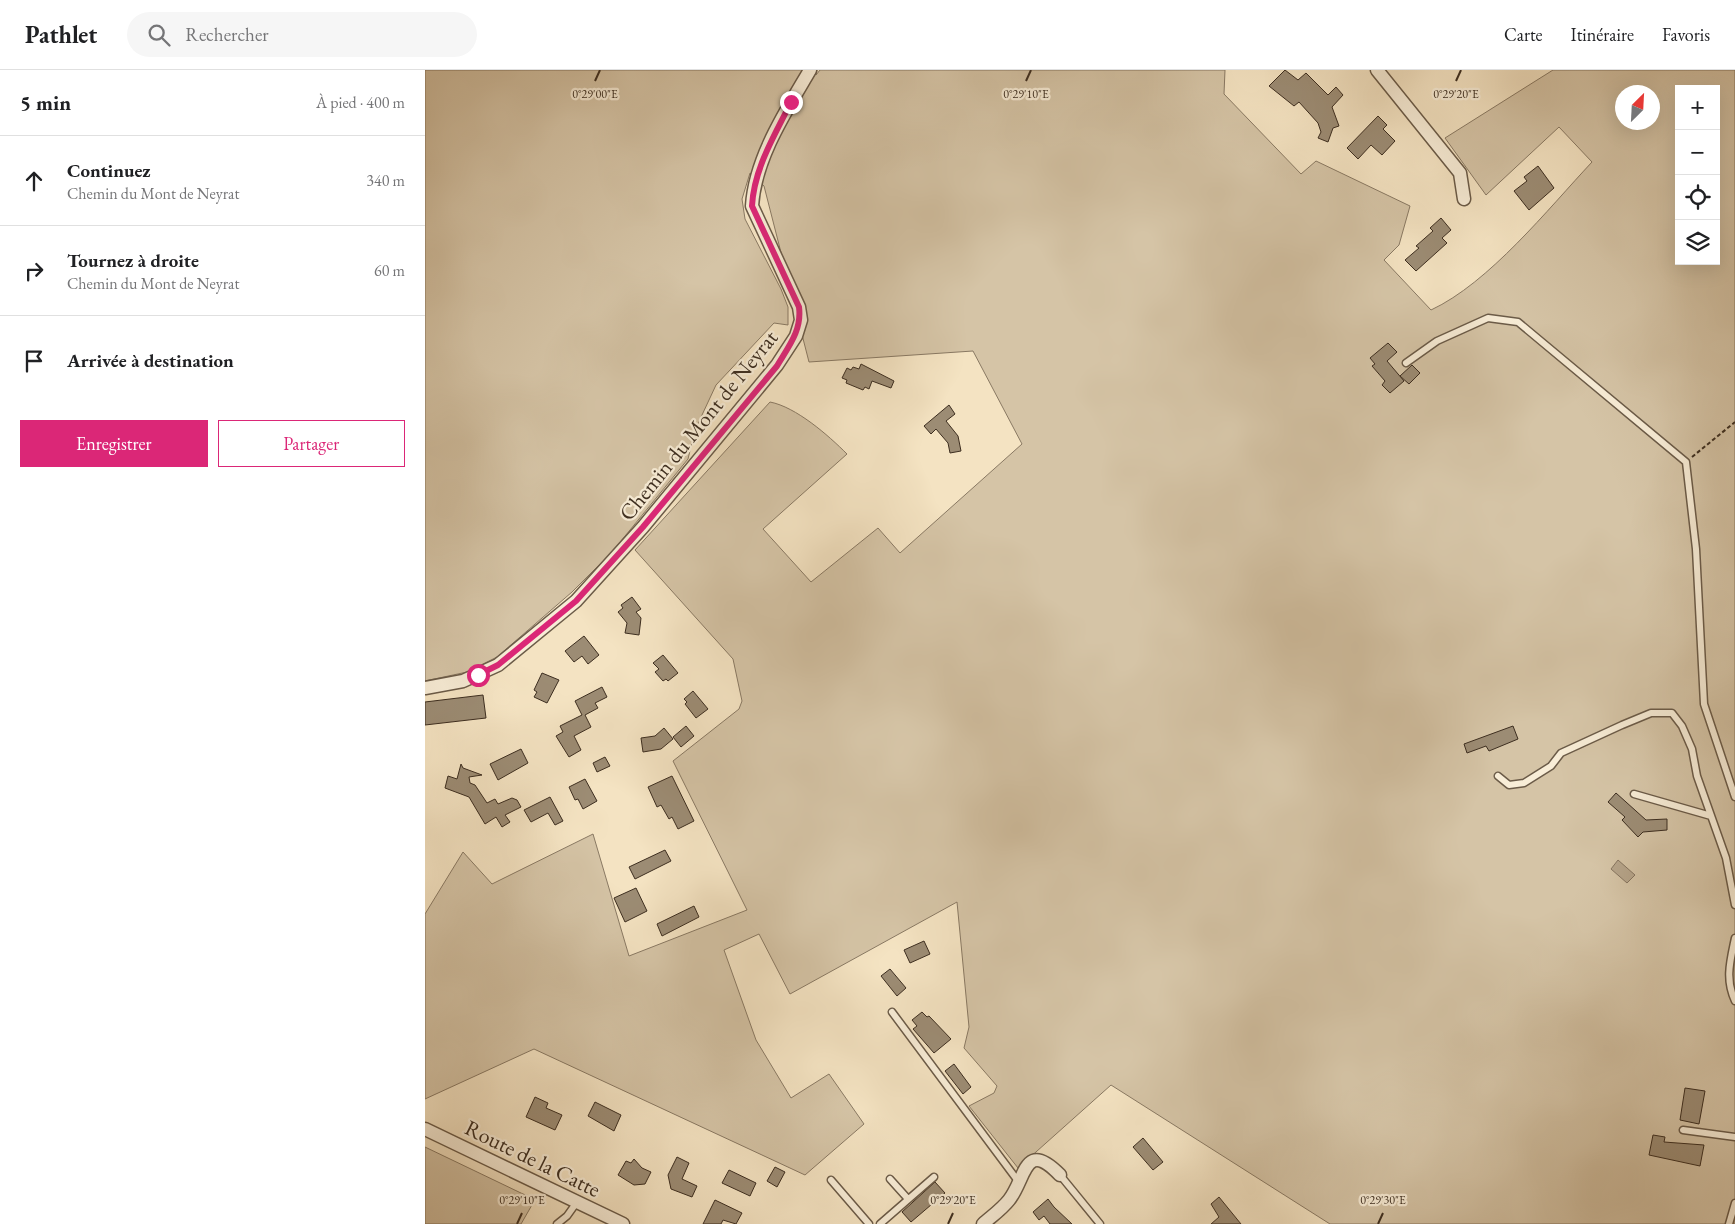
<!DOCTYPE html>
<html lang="fr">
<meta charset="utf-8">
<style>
:root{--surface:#fff;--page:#f6f6f6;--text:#202124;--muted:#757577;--line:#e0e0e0;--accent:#db2777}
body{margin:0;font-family:"EB Garamond",serif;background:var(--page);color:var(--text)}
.controls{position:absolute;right:15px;top:15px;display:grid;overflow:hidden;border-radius:0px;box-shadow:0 5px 20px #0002}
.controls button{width:45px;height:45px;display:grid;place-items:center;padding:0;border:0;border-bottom:1px solid var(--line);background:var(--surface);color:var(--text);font:25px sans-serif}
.compass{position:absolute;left:1190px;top:15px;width:45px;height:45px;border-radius:50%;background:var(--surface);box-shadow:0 5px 20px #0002;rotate:24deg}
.stop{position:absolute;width:15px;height:15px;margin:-11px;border:4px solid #db2777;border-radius:50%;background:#fff}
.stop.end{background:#db2777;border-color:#fff;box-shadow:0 1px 5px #0008}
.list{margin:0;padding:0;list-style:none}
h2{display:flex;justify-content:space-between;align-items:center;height:65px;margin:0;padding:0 20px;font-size:21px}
h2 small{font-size:16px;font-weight:400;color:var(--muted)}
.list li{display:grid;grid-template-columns:32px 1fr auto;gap:15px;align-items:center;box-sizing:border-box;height:90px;padding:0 20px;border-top:1px solid var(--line)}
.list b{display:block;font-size:19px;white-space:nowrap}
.list p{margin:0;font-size:16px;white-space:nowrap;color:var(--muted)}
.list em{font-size:16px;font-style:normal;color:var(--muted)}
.actions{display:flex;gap:10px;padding:15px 20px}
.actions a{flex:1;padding:11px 0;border:1px solid var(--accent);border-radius:0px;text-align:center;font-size:18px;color:var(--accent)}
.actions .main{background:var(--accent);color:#fff}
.icon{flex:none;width:28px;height:28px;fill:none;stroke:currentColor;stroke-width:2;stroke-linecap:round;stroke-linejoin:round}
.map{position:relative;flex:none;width:1310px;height:1154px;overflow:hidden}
header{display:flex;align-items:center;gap:30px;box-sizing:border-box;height:70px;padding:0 25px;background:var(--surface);border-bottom:1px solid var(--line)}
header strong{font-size:24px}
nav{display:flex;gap:28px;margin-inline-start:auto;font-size:18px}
.search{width:350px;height:45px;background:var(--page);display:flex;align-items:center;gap:12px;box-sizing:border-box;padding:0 18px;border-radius:28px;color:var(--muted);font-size:19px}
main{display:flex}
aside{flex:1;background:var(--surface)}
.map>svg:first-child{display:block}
</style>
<header>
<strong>Pathlet</strong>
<div class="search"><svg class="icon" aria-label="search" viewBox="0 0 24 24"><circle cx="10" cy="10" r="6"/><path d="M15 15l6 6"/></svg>Rechercher</div>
<nav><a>Carte</a><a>Itinéraire</a><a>Favoris</a></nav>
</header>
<main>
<aside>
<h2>5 min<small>À pied · 400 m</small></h2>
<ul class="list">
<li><svg class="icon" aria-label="ahead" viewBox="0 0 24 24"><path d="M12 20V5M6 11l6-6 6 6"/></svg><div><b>Continuez</b><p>Chemin du Mont de Neyrat</p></div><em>340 m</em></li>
<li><svg class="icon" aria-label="right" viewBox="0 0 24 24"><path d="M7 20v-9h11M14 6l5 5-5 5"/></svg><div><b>Tournez à droite</b><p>Chemin du Mont de Neyrat</p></div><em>60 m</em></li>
<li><svg class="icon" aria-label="arrive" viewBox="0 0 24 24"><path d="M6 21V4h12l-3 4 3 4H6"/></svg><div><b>Arrivée à destination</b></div></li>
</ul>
<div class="actions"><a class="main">Enregistrer</a><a>Partager</a></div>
</aside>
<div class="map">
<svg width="1310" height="1154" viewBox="0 0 1310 1154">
<rect width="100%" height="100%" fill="#f4e3c2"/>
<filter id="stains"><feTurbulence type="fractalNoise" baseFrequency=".004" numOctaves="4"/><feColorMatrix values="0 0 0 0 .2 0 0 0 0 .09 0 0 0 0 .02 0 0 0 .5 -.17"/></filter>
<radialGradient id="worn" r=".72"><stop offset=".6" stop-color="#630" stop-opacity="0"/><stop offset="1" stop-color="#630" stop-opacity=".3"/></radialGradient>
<path fill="#d5c4a6" stroke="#897963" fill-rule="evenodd" d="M0 0H392L391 5 395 0H800L799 24 876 104 891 91 985 136 974 175 959 190 1006 240C1064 213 1123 139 1167 92L1134 57 1061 125 1020 68 1128 0H1310V1154H905L686 1015 593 1098 544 1036 569 1023 572 1016 539 978 544 957 532 832 365 924 334 864 299 880 331 970 366 1028 404 1004 439 1054 380 1105 109 979 0 1029V844L38 782 67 814 168 764 204 886 322 840 248 691 314 639 317 631 308 589 210 480 345 332C371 337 403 365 422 384L338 459 386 512 453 458 475 483 597 374 548 281 384 292 339 116 325 103 317 129 320 149 356 219 363 237V255L349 253 291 315 270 360 263 389 187 482 147 522 72 587 42 602 0 611ZM1254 19H1291V191H1254ZM1198 22H1228V52H1198Z
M0 1077 98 1124 111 1128 96 1154H0Z"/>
<path fill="#b6a58b" stroke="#867560" d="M1193 790 1210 805 1202 813 1186 799Z"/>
<path fill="#9c8c74" stroke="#3d2e20" d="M860 0 873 10 881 3 903 25 911 17 918 25 907 37 914 56 908 58 903 72 893 68 896 62 893 53 874 32 869 36 844 16Z
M953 46 962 55 958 59 970 71 957 85 946 75 933 89 922 78Z
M1113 96 1129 118 1104 140 1089 121 1102 111 1099 107Z
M1016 148 1026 160 1017 168 1022 173 991 201 980 190 994 178 991 176 1008 161 1005 158Z
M963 273 972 282 962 291 979 311 965 323 957 315 960 311 947 296 950 294 945 288Z
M436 294 469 311 466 318 447 311 444 319 440 317 438 320 421 313 422 310 417 308 422 298 426 300 428 297 434 299Z
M987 295 995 303 984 314 975 306Z
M524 335 530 344 521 351 533 366 536 381 525 383 523 373 511 359 506 364 499 356Z
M207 527 216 539 211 542 216 548 214 565 200 563 202 553 193 542 198 538 196 535Z
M159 566 174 585 163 594 157 586 149 592 140 581Z
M238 585 253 603 243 611 241 609 238 611 230 602 234 599 228 593Z
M117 603 134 610 122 633 109 627 112 622 109 620Z
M177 617 182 627 170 633 173 638 160 645 166 657 149 666 156 680 144 687 131 666 138 662 135 656 157 645 150 631Z
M268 621 283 639 271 648 260 634 262 632 259 629Z
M58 625 61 648 0 655V632Z
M261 656 269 666 256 677 248 667Z
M1088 656 1093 669 1064 681 1061 676 1042 683 1039 674Z
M239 658 248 669 236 679 218 682 216 668 230 666Z
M96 679 103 693 73 710 65 694Z
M180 687 185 696 172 702 168 693Z
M36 694 38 698 57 705 44 707 45 713 50 715 62 733 70 729 73 734 87 728 92 730 96 737 80 745 85 752 77 757 71 747 60 754 44 727 20 718 23 706 32 709Z
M247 706 269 751 253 759 247 747 244 749 236 735 232 737 223 717Z
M160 709 172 731 158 739 153 729 150 730 144 717Z
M1191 723 1221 750 1242 749V760L1218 762 1213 767 1197 750 1200 747 1183 732Z
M125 727 138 751 130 755 123 743 106 752 99 740Z
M240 780 246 791 210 809 204 797Z
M211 818 222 841 200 852 189 828Z
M269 836 274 847 237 866 232 854Z
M499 871 505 884 485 893 479 880Z
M465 899 481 918 472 926 456 906Z
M497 942 502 947 504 946 526 969 509 983 488 959 492 956 487 950Z
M529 994 546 1017 538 1024 520 1001Z
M1260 1018 1280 1021 1274 1054 1255 1050Z
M110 1027 123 1033 121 1038 137 1045 130 1060 101 1047Z
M170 1032 196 1045 189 1061 163 1046Z
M1228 1065 1240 1067 1239 1072 1279 1075 1275 1096 1224 1085Z
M718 1068 738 1092 728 1100 708 1077Z
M252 1087 264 1093 257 1109 272 1116 267 1127 246 1119 243 1105Z
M209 1089 217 1098 226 1102 220 1114 209 1115 193 1105 201 1091 206 1093Z
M350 1097 360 1102 352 1117 342 1111Z
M304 1100 331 1113 325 1126 297 1113Z
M510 1112 520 1123 486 1152 477 1142Z
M794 1127 816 1154H786L794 1147 786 1134Z
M623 1129 629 1137 647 1154H625L619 1146 614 1150 608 1142Z
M290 1130 317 1143 311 1154 298 1150 296 1154H278Z"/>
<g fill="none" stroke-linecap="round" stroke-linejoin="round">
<g stroke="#6b5b48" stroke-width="9">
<path id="service" d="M981 293 1012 271 1063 248 1093 252 1261 392 1271 479 1279 634 1310 727
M1073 706 1084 715 1099 713 1126 696 1136 683 1197 655 1226 643H1247L1257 656 1267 679 1272 706 1301 788 1310 835
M1209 724 1286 746
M1310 868C1305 892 1300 909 1310 931
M467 942 593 1111
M1258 1060 1310 1067
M635 1105 675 1154
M465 1109 483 1129
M406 1110 444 1154
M132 1154 142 1146 152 1132
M455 1154 509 1107
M1304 1154 1310 1133"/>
</g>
<g stroke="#6b5b48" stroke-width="15">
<path id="minor" d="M952 0 1035 103 1039 129
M0 618 38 611 73 595 151 531 218 457 352 295 371 266 376 250 374 237 327 136C330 88 361 41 385 0
M0 1059 198 1154
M558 1154C567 1146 577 1139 584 1130 601 1109 599 1068 635 1105"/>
</g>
<path stroke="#3d2e20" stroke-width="2" stroke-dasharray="4 2.5" stroke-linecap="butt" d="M1267 387 1310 352"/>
<use href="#service" stroke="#f8edd7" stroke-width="6"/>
<use href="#minor" stroke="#f8edd7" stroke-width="12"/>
</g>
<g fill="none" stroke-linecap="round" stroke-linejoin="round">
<path stroke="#db2777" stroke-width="6" d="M53 605 73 595 151 531 218 457 352 296C364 276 377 260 374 237L327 136C329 98 350 65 366 32"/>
</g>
<path fill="none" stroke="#3d2e20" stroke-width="2" d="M170 11 175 0M601 11 606 0M1031 11 1036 0M92 1154 97 1143M523 1154 528 1143M953 1154 958 1143"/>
<g text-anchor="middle" stroke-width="4.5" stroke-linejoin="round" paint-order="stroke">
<g font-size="22" fill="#3d2e20" stroke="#f8edd7">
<text transform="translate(273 355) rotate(-51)" y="8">Chemin du Mont de Neyrat</text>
<text transform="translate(108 1088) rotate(26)" y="8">Route de la Catte</text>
</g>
</g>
<g font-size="12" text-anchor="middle" fill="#3d2e20" stroke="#f8edd7" stroke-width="4.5" stroke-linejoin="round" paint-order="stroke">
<text x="170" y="28">0°29'00"E</text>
<text x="1031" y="28">0°29'20"E</text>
<text x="601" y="28">0°29'10"E</text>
<text x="97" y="1134">0°29'10"E</text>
<text x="528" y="1134">0°29'20"E</text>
<text x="958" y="1134">0°29'30"E</text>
</g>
<rect width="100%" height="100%" filter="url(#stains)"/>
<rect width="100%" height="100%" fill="url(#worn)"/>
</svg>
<div class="controls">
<button>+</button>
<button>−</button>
<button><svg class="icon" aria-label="locate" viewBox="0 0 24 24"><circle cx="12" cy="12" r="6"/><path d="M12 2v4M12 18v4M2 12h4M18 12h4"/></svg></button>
<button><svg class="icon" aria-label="layers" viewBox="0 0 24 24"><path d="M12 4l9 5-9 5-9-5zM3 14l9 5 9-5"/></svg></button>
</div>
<svg class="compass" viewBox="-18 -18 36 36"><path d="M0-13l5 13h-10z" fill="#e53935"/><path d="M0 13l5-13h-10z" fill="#757577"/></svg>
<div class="stop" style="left:53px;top:605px"></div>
<div class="stop end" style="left:366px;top:32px"></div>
</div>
</main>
